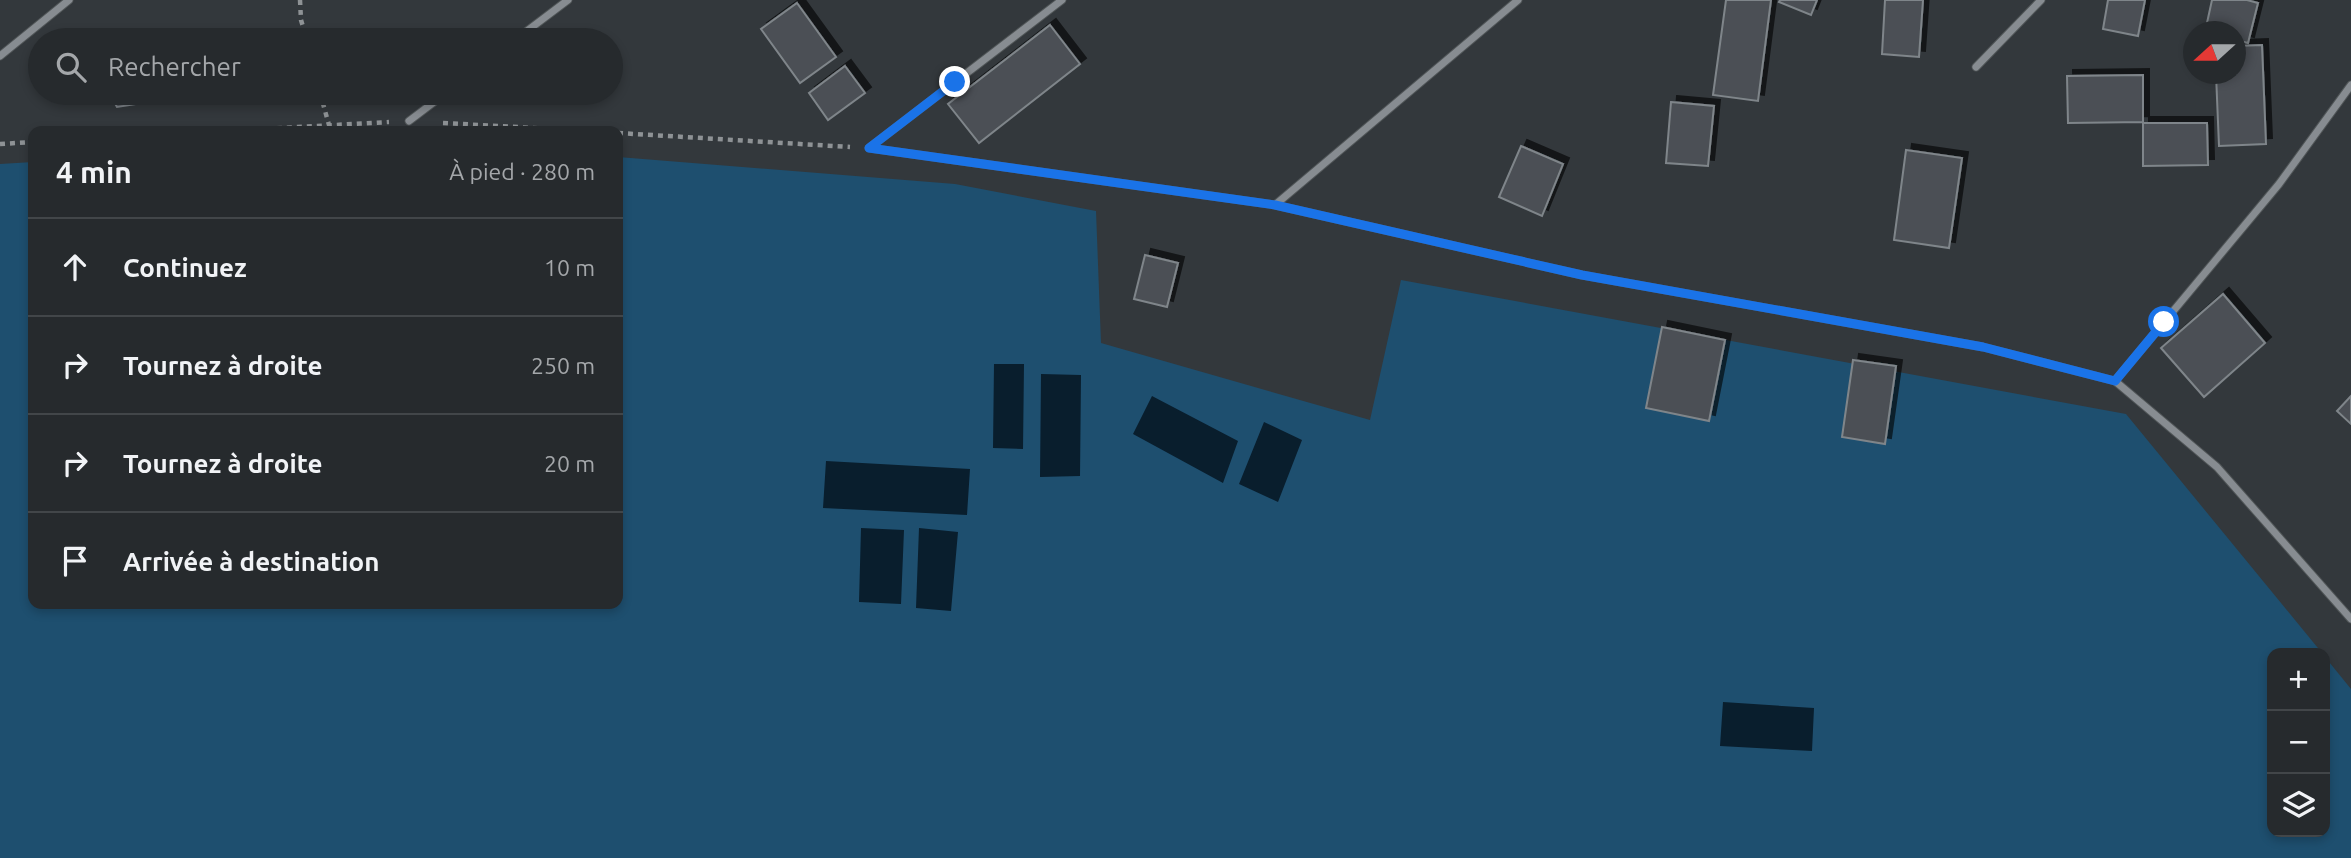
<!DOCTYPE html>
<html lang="fr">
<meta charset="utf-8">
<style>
:root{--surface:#262a2d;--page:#323639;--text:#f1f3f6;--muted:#a4a7aa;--line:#424649}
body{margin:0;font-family:Ubuntu,sans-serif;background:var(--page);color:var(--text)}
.controls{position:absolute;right:21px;bottom:21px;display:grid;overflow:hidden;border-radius:14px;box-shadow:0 4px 10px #0003}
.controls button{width:63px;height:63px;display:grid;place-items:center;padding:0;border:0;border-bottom:2px solid var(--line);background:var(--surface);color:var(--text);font:35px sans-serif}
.compass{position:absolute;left:2183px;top:21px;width:63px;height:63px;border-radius:50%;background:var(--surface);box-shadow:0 4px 10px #0003;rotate:249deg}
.stop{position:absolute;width:21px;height:21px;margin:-16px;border:5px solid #1a73e8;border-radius:50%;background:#fff}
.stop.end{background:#1a73e8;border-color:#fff;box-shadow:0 2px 7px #0008}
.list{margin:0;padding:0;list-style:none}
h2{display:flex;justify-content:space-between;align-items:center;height:91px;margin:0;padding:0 28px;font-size:30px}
h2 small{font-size:23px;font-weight:400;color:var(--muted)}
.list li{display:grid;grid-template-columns:46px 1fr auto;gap:21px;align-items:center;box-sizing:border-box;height:98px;padding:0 28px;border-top:2px solid var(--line)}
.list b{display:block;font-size:26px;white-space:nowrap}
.list em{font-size:23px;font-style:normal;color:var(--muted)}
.icon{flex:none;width:38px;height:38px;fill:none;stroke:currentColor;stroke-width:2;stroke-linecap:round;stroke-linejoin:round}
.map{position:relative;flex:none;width:2351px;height:858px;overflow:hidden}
.search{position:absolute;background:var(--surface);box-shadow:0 4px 10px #0003;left:28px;top:28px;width:595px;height:77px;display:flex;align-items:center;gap:18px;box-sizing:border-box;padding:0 24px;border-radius:38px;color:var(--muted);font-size:26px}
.panel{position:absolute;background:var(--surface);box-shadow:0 4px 10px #0003;left:28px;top:126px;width:595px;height:483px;border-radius:14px}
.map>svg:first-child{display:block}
</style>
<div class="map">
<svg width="2351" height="858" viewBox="0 0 2351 858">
<defs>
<filter id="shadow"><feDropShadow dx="6" dy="-6" stdDeviation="0" flood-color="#0009"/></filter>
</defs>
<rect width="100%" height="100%" fill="#33383c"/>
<path fill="#1e4f6f" d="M618 157 955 184 1096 211 1101 343 1370 420 1401 280 2126 414 2322 653H2272V832H2325V657L2351 689V858H0V164L33 162V604H618Z"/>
<path fill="#091e2d" d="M994 364H1024L1023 449 993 448Z
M1041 374 1081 375 1080 476 1040 477Z
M1152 396 1238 441 1223 483 1133 434Z
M1264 422 1302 440 1278 502 1239 484Z
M826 461 970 469 967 515 823 508Z
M861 528 904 530 901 604 859 602Z
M919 528 958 532 951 611 916 608Z
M1723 702 1814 708 1812 751 1720 746Z"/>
<path fill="#4b5054" stroke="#7f858a" stroke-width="2" filter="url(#shadow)" d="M1726 0H1771L1758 101 1713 95Z
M1780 0H1817L1811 15 1779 2Z
M1885 0H1923L1919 57 1882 54Z
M2108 0H2145L2138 36 2103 29Z
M2212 0H2247L2258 3 2248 43 2236 40V32H2205Z
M797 3 836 57 800 83 761 29Z
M1050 25 1080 64 979 143 948 104Z
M2262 45 2266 144 2219 146 2216 74H2236V46Z
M845 66 865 93 828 120 809 93Z
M2143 75V122L2068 123 2067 76Z
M109 93H158L162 100 117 107Z
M1671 102 1714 106 1708 166 1666 163Z
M2143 123H2207L2208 165 2143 166Z
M1521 146 1563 164 1542 216 1499 197Z
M1906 150 1962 158 1949 248 1894 240Z
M1145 255 1178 263 1167 307 1134 299Z
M2223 294 2265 343 2204 397 2161 348Z
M1662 327 1725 340 1709 421 1646 408Z
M1853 360 1896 366 1885 444 1842 437Z
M2351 396V424L2337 411Z"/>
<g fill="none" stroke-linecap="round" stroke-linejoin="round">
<g stroke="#505557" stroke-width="9">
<path id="street" d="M515 40 568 0
M0 56 69 0
M1976 67 2041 0
M409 121 446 93
M869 148 1275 205 1582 275 1983 347 2115 381 2217 467 2351 619
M869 148 1062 0
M1275 205 1518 0
M2115 381 2279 184 2351 85"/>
</g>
<path stroke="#8e9295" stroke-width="4.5" stroke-dasharray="5 5" stroke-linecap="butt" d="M300 0 301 20 307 40
M320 93 329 125
M443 123 589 131
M227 131 389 122
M618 133 850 147
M0 144 33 142"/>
<use href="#street" stroke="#878c91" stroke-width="7"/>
</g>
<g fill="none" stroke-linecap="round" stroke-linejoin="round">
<path stroke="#1a73e8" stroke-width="9" d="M955 82 869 148 1275 205 1582 275 1983 347 2115 381 2164 322"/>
</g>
</svg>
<div class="controls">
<button>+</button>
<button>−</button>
<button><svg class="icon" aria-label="layers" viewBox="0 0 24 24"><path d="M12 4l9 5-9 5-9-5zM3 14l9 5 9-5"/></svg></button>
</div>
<svg class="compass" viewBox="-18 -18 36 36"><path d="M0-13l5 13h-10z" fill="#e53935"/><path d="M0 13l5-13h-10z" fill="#a4a7aa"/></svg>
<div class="stop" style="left:2164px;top:322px"></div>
<div class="stop end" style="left:955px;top:82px"></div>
<div class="search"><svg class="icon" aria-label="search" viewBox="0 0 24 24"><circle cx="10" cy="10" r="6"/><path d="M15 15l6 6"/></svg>Rechercher</div>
<section class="panel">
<h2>4 min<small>À pied · 280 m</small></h2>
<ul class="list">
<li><svg class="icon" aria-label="ahead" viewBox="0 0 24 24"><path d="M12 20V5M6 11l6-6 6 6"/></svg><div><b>Continuez</b></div><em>10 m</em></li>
<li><svg class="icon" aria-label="right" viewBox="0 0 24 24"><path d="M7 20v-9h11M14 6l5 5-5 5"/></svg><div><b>Tournez à droite</b></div><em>250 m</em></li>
<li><svg class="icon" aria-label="right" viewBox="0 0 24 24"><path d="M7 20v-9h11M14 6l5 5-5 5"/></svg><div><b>Tournez à droite</b></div><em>20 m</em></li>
<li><svg class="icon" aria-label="arrive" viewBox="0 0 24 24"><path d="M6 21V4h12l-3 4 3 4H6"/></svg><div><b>Arrivée à destination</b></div></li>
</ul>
</section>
</div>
